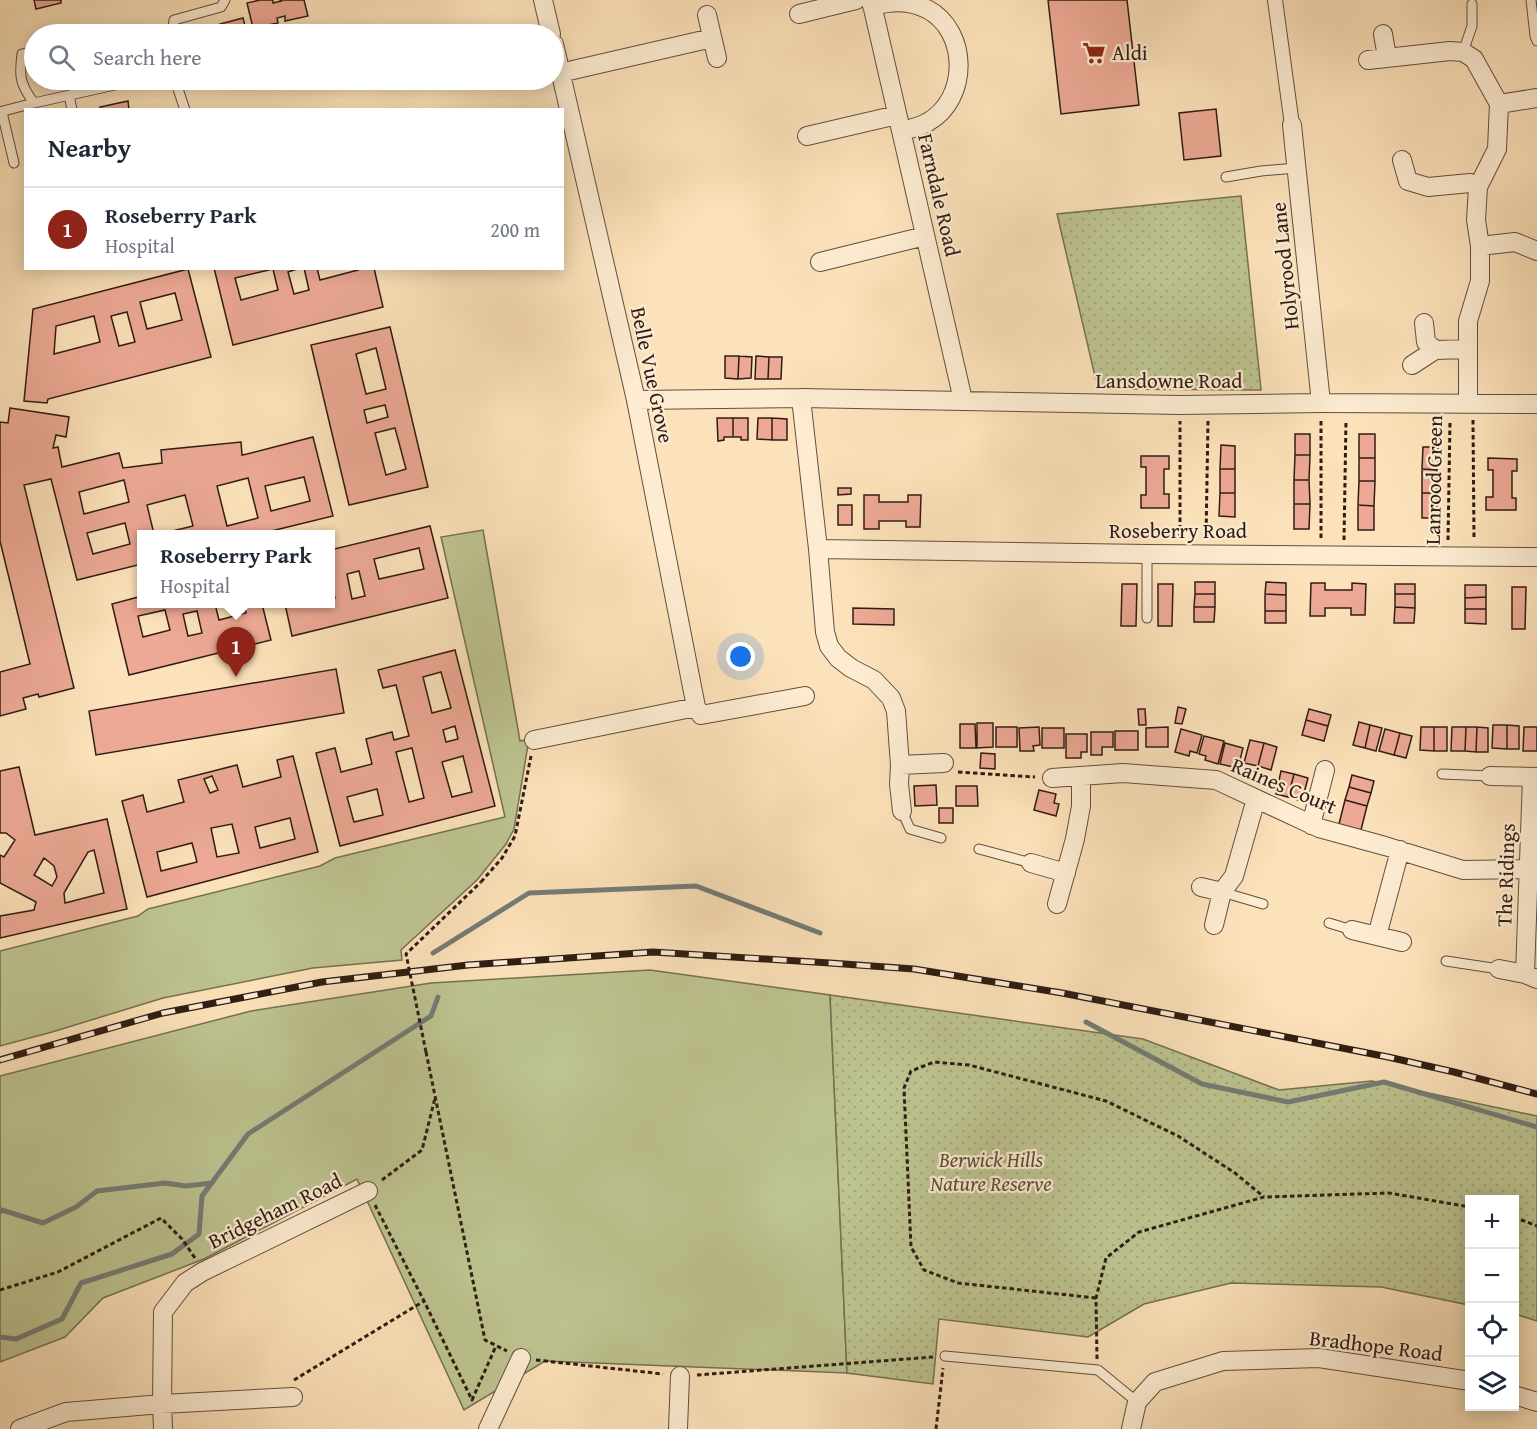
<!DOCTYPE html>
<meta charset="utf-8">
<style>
:root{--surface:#fff;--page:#f2f2f3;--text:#1f2937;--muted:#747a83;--line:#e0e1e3;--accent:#8f2418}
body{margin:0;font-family:"Gentium Book Plus",serif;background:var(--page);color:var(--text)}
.controls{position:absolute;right:18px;bottom:18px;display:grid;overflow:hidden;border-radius:0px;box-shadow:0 3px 15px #0003}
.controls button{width:54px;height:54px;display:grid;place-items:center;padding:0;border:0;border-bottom:2px solid var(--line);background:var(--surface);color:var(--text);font:30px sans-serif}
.you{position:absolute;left:741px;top:657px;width:21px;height:21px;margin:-15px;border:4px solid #fff;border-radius:50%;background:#1a73e8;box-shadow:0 0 0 9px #1a73e833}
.badge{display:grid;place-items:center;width:39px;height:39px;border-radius:50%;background:var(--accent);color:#fff;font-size:20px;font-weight:700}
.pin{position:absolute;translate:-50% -50px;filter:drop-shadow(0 2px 3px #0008)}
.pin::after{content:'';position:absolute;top:32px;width:21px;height:18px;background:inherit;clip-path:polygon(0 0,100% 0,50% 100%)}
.popup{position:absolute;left:137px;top:530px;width:198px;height:78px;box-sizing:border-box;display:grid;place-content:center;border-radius:0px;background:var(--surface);filter:drop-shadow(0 2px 4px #0005);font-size:20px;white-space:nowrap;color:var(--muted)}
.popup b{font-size:22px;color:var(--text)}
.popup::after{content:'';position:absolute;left:50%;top:100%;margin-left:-12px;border:12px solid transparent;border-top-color:var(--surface)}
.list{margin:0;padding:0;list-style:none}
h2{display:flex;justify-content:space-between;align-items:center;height:78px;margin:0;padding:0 24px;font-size:26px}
h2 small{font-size:20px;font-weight:400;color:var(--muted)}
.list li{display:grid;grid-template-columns:39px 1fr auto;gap:18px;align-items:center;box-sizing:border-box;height:84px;padding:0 24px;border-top:2px solid var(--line)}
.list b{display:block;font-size:22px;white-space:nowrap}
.list p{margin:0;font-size:20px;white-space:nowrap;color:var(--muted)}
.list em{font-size:20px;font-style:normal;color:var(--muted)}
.icon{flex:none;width:33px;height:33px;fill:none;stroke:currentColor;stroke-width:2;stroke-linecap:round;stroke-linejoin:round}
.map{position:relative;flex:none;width:1537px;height:1429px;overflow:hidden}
.search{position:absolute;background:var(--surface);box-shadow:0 3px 15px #0003;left:24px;top:24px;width:540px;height:66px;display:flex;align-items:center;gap:15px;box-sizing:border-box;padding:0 21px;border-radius:33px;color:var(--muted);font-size:22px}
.panel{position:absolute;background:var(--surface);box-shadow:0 3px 15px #0003;left:24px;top:108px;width:540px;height:162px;border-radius:0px}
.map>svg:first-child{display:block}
</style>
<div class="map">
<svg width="1537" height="1429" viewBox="0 0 1537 1429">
<defs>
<pattern id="park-dots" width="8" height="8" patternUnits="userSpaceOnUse" patternTransform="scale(1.5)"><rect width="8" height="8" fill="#bdc491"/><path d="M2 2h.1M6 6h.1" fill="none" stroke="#a3a87c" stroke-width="1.8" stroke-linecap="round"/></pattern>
</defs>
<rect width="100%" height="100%" fill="#fce2ba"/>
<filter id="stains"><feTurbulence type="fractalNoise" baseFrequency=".00333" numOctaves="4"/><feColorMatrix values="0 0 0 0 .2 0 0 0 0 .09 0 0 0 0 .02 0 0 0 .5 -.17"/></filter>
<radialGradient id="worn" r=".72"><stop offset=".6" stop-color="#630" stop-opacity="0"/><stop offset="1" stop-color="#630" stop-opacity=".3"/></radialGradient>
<path fill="#bdc491" stroke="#767052" stroke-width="1.5" d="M483 530 520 741 529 739 514 829 506 844 477 880 401 950 402 960 313 968 163 998 52 1032 0 1046V951L138 916 148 909 320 866 335 858 505 817 441 537Z
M650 970 830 995 847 1373 545 1361 464 1410 357 1179 204 1259 103 1298 65 1337 0 1362V1076L251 1011 431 983Z"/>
<path fill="url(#park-dots)" stroke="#767052" stroke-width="1.5" d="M1241 196 1261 390 1098 389 1057 214Z
M830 995 1143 1039 1279 1090 1372 1081 1537 1116V1321L1515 1314 1514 1200H1470L1469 1305 1381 1287 1231 1283 1144 1304 1088 1337 939 1319 933 1384 847 1373Z"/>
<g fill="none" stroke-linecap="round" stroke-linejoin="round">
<path stroke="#747c76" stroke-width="5" d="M433 953 529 893 696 886 820 933
M1086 1022 1202 1084 1288 1102 1384 1082 1537 1127
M0 1212 2 1210 43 1223 76 1207 97 1191 165 1183 186 1186 212 1183
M0 1337 16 1339 62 1319 81 1283 172 1254 199 1234 202 1196 248 1134 431 1016 438 997"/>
</g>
<path fill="#eda995" stroke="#301c14" stroke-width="1.5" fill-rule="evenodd" d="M34 0H61V3L36 9Z
M260 0H273V3L281 1 280 0H304L308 16 285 21V16L277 18 278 23 253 28 247 3Z
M1048 0H1127L1139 105 1061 114Z
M243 18 247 34H188V31L213 25 214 31 221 29 220 24Z
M128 101 129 110H101L100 107Z
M1216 109 1221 156 1184 160 1179 113Z
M214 268H300L288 272 294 294 309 290 304 268H317L320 280 358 270 357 268H374L383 307 233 345ZM273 269 278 290 241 300 235 278Z
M188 269 211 357 48 399 47 403 24 401 33 309ZM175 293 182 320 147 329 140 302ZM127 312 135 342 119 346 111 316ZM94 316 100 342 54 354 56 326Z
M390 327 428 487 349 505 311 345ZM376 348 386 389 366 394 356 354ZM385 405 388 417 367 423 364 410ZM395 428 406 469 386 475 375 433Z
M725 356H739L738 379 725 378Z
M739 356 752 357 751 378 738 379Z
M756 356 769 357 768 379H755Z
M769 357H782L781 379H768Z
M10 408 69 417 66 437 56 435 53 448 58 447 62 467 119 453 123 468 162 463 161 450 241 442 242 455 247 454 313 437 333 516 259 534H160L193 526 185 495 147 505 154 534H142V564L77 580 51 479 24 485 74 688 39 697 38 694 23 698 26 709 0 716V672L30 664 0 541V422L8 423ZM304 477 310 501 271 511 265 486ZM248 478 258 518 227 526 217 486ZM124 480 129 502 84 514 79 492ZM125 523 130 544 93 554 87 533Z
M717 418H733V437H724V440L718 441Z
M733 418H748V440H741V437H733Z
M758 418H772V440L757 439Z
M772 418 787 419V440H772Z
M1295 434H1310V455H1295Z
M1359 434H1375V458H1359Z
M1221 445 1235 446V469H1220Z
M1423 447H1438L1437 470 1422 469Z
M1295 455H1310L1309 480H1294Z
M1141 456H1169V469H1164V494H1169V508H1141V495H1146V467H1141Z
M1359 458H1375V481H1359Z
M1488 458 1517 459V471H1512V498H1516V510H1486V497H1493V470H1488Z
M1220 469H1235V493H1220Z
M1422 469 1437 470V493H1422Z
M1294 480H1309L1310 504H1294Z
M1359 481H1375L1374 506 1358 505Z
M838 488H851V494L838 495Z
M1220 493H1235V517L1219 516Z
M1422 493H1437V518H1422Z
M864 495H879V502H908V495H921L920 527H906V521H879V529H864Z
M1294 504H1310L1309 529H1294Z
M838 505H852V525H838Z
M1358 505 1374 506V530H1358Z
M430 526 448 598 292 636 285 604H304L305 605 311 604H330V599L335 598 330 580V550ZM419 548 424 569 379 579 374 559ZM359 571 365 596 352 599 347 574Z
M1195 582H1215V594H1195Z
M1266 582 1286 583V595L1265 594Z
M1311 583H1325V590H1352V583L1366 584 1365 615H1351V608H1325V616H1310Z
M1122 584H1137L1136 626H1121Z
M1158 584H1173L1172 626H1158Z
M1395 584H1415V594H1395Z
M1465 585H1486V597L1465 598Z
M1512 587H1526L1525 629H1512Z
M1195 594H1215V607H1194Z
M1265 594 1286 595V611H1265Z
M1395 594H1415V608L1395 607Z
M142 596V604H215L219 620 246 613 244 604H262L271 640 129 675 112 604ZM165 610 170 630 143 637 138 616ZM197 611 202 633 188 636 183 614Z
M1486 597V609H1465V598Z
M1194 607H1215L1214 622H1194Z
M1395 607 1415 608 1414 623H1394Z
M853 608 894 609V625L853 624Z
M1465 609H1486V624L1465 623Z
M1265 611H1286V623H1265Z
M455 650 495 806 340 846 316 753 335 748 341 772 372 764 366 739 392 732 394 740 409 736 396 685 383 688 378 670ZM441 672 451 708 432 713 423 677ZM455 726 458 739 446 742 443 730ZM412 748 424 798 409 802 396 752ZM463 756 472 792 452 797 442 762ZM377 789 383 815 354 822 347 797Z
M336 669 344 713 96 755 89 711Z
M1178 707 1186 709 1182 724 1175 723Z
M1138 709H1145L1146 725H1139Z
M1309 709 1331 715 1328 726 1306 720Z
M1306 720 1328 726 1324 741 1302 735Z
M1359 722 1370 725 1365 748 1353 745Z
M977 723H993V747L977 748Z
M960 724H975L976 748H960Z
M1370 725 1382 728 1376 751 1365 748Z
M1493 725H1507V749L1492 748Z
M1507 725 1519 726V749H1507Z
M996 727H1017V747H996Z
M1039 727 1040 745 1033 746 1034 751H1020L1019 728Z
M1168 727V747H1146V728Z
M1421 727H1434V751L1420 750Z
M1434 727H1447V751H1434Z
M1452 727H1466L1465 751H1451Z
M1466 727H1477L1476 752 1465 751Z
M1477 727 1488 728V752H1476Z
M1524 727H1537V751H1523Z
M1042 728H1064V748H1042Z
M1181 729 1202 735 1197 753 1190 751 1189 756 1175 752Z
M1385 729 1400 733 1394 755 1379 751Z
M1115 731H1138V750H1115Z
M1091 732H1113V747H1102V755H1091Z
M1400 733 1412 736 1406 758 1394 755Z
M1066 734H1087V752H1081V758H1066Z
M1204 736 1224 741 1218 764 1205 760 1206 756 1199 754Z
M1250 740 1264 743 1258 766 1244 763Z
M1225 743 1243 748 1238 768 1220 764Z
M1264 743 1277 747 1271 770 1258 766Z
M981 753 995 754V769L980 768Z
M293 756 318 852 147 897 122 801 143 795 147 812 184 802 178 780 237 765 243 787 281 777 277 760ZM212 776 218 790 210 793 204 779ZM290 818 295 839 260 848 255 827ZM232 824 239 853 217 857 211 828ZM192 843 197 862 161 871 157 852Z
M19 767 35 835 107 819 127 909 0 938V916L34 910 36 902 0 883V855L4 857 15 840 6 833H0V771ZM94 850 104 893 65 903 64 893 88 852ZM44 858 54 866 57 877 52 886 34 875Z
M1281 771 1294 774 1288 797 1276 794Z
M1294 774 1308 778 1302 801 1288 797Z
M1352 775 1374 781 1371 793 1349 787Z
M936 785 937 805 915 806 914 786Z
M956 786H977L978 806H956Z
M1349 787 1371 793 1367 806 1345 800Z
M1039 790 1056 794 1054 803 1059 804 1056 816 1034 810Z
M1345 800 1367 806 1361 830 1339 824Z
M939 808H953V823H939Z"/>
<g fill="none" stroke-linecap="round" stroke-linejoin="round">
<g stroke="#634e3e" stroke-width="11">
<path id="service" d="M1531 0 1535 36 1537 41
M109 34 121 32 122 34
M172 34 174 20 221 7 225 0
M1463 52 1472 26V4
M175 80 185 110
M69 95 72 110
M34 103C20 84 19 77 22 54L34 51
M0 112 34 103 137 80
M2 112 14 163
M1226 177 1261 171 1297 168
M1147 618V554
M1442 774 1490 776
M902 811 910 829 941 838
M979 849 1031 863
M1222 892 1263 904
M1329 923 1352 930
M1446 961 1499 969
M945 1356 1098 1370 1137 1402"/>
</g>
<g stroke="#634e3e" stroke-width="16">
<path id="pedestrian" d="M1275 0 1292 125"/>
</g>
<g stroke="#634e3e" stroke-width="20">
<path id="minor" d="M543 0 551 34
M871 0 963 400
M872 6C892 1 908 0 927 9 969 31 969 99 928 122 920 127 910 129 901 131
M799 14 856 0
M707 15 717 58
M1383 34 1387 57
M554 44 636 400 696 707 701 715 805 696
M1368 60 1450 51 1463 52 1474 59 1499 104 1497 149 1478 187 1476 220 1480 246V281L1468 321V404
M560 73 712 38
M1499 104 1537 98
M1292 125 1321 403
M807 136 897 115
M1402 160 1408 181 1428 187 1470 183 1478 187
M1480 246 1515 242 1537 251
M820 262 925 236
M1424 323 1426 342 1435 350
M1412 365 1435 350 1468 349
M801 398 818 549 825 632 829 646 838 658 851 668 874 680 891 698 896 711 900 765 899 784 902 811
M636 400 801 398 1180 405 1321 403 1537 404
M818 549 1147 554 1537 557
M534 740 696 707
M900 765 944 763
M1490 776 1537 777
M1052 778 1123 773 1216 780 1319 828 1385 846 1463 870 1529 869
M1311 825 1325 770
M1400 850 1377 936 1402 942
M1031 863 1066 873
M1201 887 1222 892
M1057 904 1075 839 1081 806V777
M1214 925 1222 892 1234 876 1256 799
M1352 930 1377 936
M1499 969 1525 974 1537 979
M1525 974 1532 777
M1514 1395 1537 1402
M20 1429 66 1412 162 1404 293 1397
M163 1429 162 1404 163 1312 185 1283 202 1272 368 1191
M488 1429 521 1358
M678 1429 680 1376
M1131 1429 1137 1402 1155 1382 1223 1361 1319 1358 1470 1381"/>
</g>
<path stroke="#301c14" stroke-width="3" stroke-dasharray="4.5 3" stroke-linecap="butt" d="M1473 420 1474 539
M1180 537V421
M1206 538 1208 421
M1321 538V418
M1344 540 1346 420
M1448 540 1450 421
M958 772 1035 777
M481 882 502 858 515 836 531 756
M426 1052 485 1340 507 1351
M382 1180 422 1150 435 1098
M375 1205 424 1301 472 1400 496 1346
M1514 1217 1537 1226
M0 1290 58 1272 161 1218 182 1239 195 1258
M1096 1298 958 1283 924 1270 911 1247 904 1088 911 1071 934 1062 969 1065 1106 1101 1178 1136 1235 1173 1264 1197
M1097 1359 1096 1298 1106 1258 1139 1232 1264 1197 1389 1193 1470 1207
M536 1360 663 1374
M697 1375 933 1357
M294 1380 424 1301
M936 1429 943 1368"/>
<use href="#service" stroke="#fdecd2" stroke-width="9"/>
<use href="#pedestrian" stroke="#fdecd2" stroke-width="14"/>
<use href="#minor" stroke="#fdecd2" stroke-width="18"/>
<g stroke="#301c14" stroke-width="7">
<path id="rail" d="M0 1060 163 1013 322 982 468 965 653 952 830 963 914 969 1062 993 1388 1057 1454 1072 1537 1094"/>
</g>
<use href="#rail" stroke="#fdecd2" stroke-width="4.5" stroke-dasharray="14" stroke-linecap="butt"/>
<path stroke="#301c14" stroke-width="3" stroke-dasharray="4.5 3" stroke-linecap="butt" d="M426 1052 406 954 481 882"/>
</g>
<defs>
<g id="supermarket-bare" transform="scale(1.8)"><path d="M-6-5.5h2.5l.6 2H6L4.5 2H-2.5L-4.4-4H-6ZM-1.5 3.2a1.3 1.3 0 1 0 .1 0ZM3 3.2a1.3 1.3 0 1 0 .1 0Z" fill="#8f2418" stroke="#fdecd2" stroke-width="2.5" paint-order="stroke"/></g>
</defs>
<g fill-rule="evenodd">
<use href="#supermarket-bare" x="1094" y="53"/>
</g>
<g text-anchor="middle" stroke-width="4.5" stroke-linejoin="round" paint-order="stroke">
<g font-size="21" fill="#301c14" stroke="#fdecd2" text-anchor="start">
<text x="1112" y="60">Aldi</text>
</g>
<g font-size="21" fill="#301c14" stroke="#fdecd2">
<text transform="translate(939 195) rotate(77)" y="7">Farndale Road</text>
<text transform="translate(1285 266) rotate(-96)" y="7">Holyrood Lane</text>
<text transform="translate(652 375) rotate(78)" y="7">Belle Vue Grove</text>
<text x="1169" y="388">Lansdowne Road</text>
<text transform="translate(1434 480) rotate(-89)" y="7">Lanrood Green</text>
<text x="1178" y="538">Roseberry Road</text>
<text transform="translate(1284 786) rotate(23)" y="7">Raines Court</text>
<text transform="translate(1506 875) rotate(-88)" y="7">The Ridings</text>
<text transform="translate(275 1211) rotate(-26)" y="7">Bridgeham Road</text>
<text transform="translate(1376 1346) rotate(7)" y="7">Bradhope Road</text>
</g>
<g font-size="21" font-style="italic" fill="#5a4e3a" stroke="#fdecd2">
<text x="991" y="1167">Berwick Hills<tspan x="991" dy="24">Nature Reserve</tspan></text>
</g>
</g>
<rect width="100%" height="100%" filter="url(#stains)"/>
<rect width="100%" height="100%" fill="url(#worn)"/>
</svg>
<div class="controls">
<button>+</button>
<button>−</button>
<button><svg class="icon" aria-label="locate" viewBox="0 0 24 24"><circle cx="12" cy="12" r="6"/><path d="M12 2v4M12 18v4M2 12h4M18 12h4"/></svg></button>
<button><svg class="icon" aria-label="layers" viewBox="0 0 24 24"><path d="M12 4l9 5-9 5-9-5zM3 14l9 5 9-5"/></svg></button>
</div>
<div class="you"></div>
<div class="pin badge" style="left:236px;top:677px">1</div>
<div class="popup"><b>Roseberry Park</b>Hospital</div>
<div class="search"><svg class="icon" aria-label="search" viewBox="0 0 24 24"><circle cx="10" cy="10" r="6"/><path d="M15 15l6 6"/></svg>Search here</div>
<section class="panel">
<h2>Nearby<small></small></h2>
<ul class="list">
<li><span class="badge">1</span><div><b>Roseberry Park</b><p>Hospital</p></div><em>200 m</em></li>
</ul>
</section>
</div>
